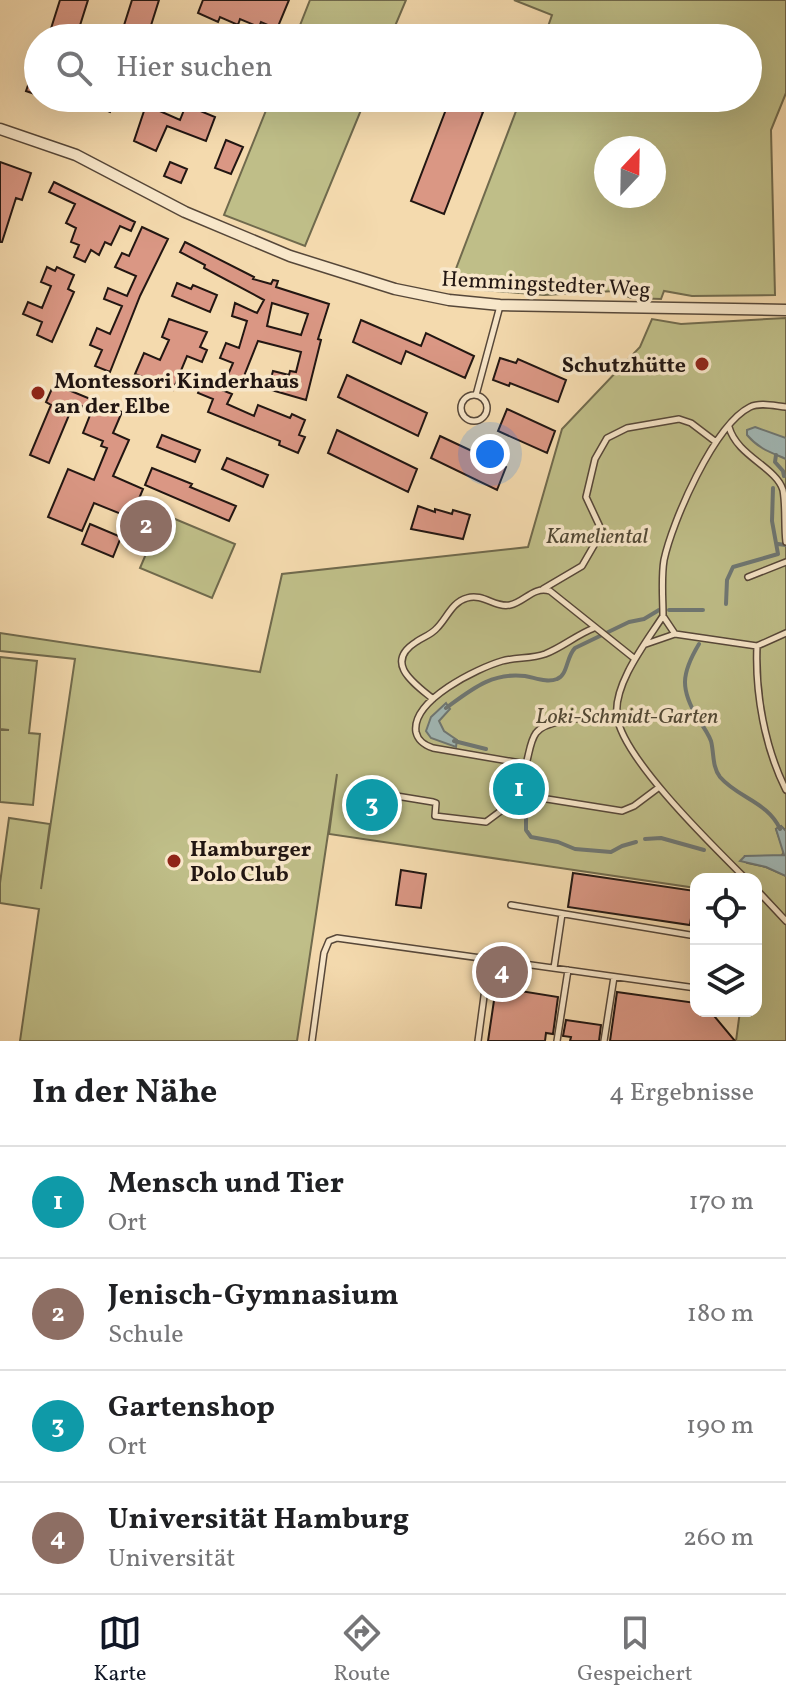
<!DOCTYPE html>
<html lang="de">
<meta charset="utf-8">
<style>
:root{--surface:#fff;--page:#f2f2f2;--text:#202124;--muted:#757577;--line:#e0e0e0;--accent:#111827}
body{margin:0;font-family:Vollkorn,serif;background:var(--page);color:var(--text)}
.controls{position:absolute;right:24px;bottom:24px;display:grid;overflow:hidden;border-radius:16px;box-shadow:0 8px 32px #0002}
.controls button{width:72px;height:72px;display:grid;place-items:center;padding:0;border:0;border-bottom:2px solid var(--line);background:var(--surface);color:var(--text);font:40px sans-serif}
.compass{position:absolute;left:594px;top:136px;width:72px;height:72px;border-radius:50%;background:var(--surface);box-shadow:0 8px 32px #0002;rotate:22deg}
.you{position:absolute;left:490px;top:454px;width:28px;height:28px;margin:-20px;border:6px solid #fff;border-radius:50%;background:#1a73e8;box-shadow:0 0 0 12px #1a73e833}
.badge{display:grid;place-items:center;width:52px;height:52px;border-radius:50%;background:var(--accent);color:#fff;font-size:26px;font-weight:700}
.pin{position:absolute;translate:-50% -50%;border:4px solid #fff;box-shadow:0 2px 8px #0006}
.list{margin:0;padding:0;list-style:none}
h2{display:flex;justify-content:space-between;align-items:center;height:104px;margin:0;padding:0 32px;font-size:34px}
h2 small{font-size:26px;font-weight:400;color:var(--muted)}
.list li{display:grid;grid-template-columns:52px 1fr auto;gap:24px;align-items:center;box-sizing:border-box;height:112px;padding:0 32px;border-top:2px solid var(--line)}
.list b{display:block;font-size:30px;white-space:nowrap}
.list p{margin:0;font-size:26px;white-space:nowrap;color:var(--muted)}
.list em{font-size:26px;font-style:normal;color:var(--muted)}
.icon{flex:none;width:44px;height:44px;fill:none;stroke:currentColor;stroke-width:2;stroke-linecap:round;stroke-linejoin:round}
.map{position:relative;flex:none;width:786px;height:1041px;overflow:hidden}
.search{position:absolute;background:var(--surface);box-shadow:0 8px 32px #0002;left:24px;right:24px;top:24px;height:88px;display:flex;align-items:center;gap:20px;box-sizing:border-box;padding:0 28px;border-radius:44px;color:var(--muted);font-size:30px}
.sheet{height:552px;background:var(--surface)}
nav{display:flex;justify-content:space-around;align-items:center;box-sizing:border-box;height:112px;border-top:2px solid var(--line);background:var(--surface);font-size:22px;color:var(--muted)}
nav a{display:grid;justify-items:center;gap:4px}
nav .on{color:var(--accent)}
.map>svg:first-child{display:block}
</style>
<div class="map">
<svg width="786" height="1041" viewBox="0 0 786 1041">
<rect width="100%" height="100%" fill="#f4daae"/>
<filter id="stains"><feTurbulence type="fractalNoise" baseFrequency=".0025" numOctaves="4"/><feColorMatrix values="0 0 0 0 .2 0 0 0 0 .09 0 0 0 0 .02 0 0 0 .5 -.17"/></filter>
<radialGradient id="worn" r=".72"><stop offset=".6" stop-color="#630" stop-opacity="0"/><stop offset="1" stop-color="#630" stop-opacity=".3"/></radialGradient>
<path fill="#bfbe88" stroke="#706a4d" stroke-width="2" fill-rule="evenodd" d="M310 0H406L390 38H295Z
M514 0H786V93L771 130 775 295 692 296 664 291 661 299 631 298 615 291 544 295 449 287 521 98H748V38H544L552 15ZM606 148H654V196H606Z
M271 98H366L305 246 224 215Z
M786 318V831L781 826 776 829 784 852 781 856H745L747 863 766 867 786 876V1041H736L740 1011H756V913L758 898 756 897V879H696V888L329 834 337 774 297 1041H20L39 909 0 903V883L9 818 50 824 41 889 75 659 0 651V633L260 672 282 574 528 547 562 429 640 347 652 319 681 324Z
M163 514 235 544 212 598 140 568Z
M0 657 37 661 29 733 40 734 33 805 0 802V730H9L0 729Z"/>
<path fill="#a1b8b6" stroke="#6e7774" stroke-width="2" d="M755 427 786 438V459C770 452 759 449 747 435V430Z
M446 703 450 709 439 721 444 731 457 740 456 747 431 738 426 731 431 717Z
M781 826 786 831V876L766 867 740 861 745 856 784 855 776 829Z"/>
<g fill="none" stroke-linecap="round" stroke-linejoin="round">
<path stroke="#6e7774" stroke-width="4" d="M776 455 775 462 783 471 784 476
M778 544 786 545
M726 604 727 580 733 567 778 554 772 521 773 488
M669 610H703
M699 644C681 674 680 689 698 719 703 726 708 733 711 741 714 752 712 767 720 777 738 798 768 802 780 829
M446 708C472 689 492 672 525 676 536 678 547 683 557 679 568 675 566 657 575 648L629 622 644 619 659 610
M454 741 486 749
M526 817V830L531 837 558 842 575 849 611 852 622 846 636 842
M645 839 661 838 704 850"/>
</g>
<path fill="#da9784" stroke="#221612" stroke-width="2" fill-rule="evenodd" d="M60 0H88L76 38H48Z
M132 0H159L147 38H120Z
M203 0H289L277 29 261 22 259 27 240 19 238 25 220 17 218 22 198 13Z
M36 62H38V95L26 91Z
M67 98H115L110 112 96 106 95 110Z
M450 99 483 112 444 214 411 201Z
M146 105 180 120 186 105 215 117 206 141 167 126 156 151 134 141Z
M226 140 243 147 231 174 215 168Z
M0 162 31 173 22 200 16 198 2 242H0Z
M170 162 187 169 181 183 164 176Z
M54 182 135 222 131 231 120 226 111 245 105 242 99 255 91 250 85 262 74 257 79 245 71 242 76 228 66 223 75 204 49 192Z
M142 227 168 239 140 296 110 372 95 366 102 350 90 345 97 328 110 334 122 306 104 299 108 288 127 296 136 276 115 267 122 253 129 256Z
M185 242 254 277 253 279 271 284 273 280 278 281 276 287 329 304 318 339 321 340 306 400 268 389 273 371 289 375 290 371 296 372 301 352 258 341 242 381 227 377 233 363 220 358 226 343 239 348 247 321 232 316 235 303 257 313 264 300 204 268 205 265 180 252ZM272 303 308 314 301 335 267 326Z
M47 267 55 271 57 267 74 275 68 289 74 292 52 342 37 335 42 322 23 314 28 302 42 308 51 286 41 282Z
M177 283 191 289 193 285 217 295 210 312 172 296Z
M169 319 207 332 200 347 207 350 202 362 187 356 173 390 135 374 144 353 160 360 169 340 162 337Z
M361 320 421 346 426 333 474 356 465 378 406 351 401 364 353 342Z
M500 358 516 363 518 359 566 380 558 402 510 383 509 386 493 380Z
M347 375 427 413 418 436 338 397Z
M202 382 232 394 227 404 254 416 258 405 290 418 292 414 305 420 299 435 305 437 298 453 279 445 280 441 208 412 213 399 198 393Z
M54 384 122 412 113 433 129 440 113 476 143 489 131 518 94 503 82 531 48 517 68 469 94 480 107 448 101 446 103 441 83 433 92 410 74 403 49 463 30 455 51 405 46 402Z
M507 409 555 431 547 453 498 431Z
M337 430 417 469 408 492 328 453Z
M162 435 200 450 195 462 157 447Z
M440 436 506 467 497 490 431 458Z
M227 458 268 475 263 487 222 469Z
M152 468 192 484 190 487 236 506 229 521 145 485Z
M418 506 435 512V509L452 514 453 510 470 515 463 539 411 529Z
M90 524 121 537 113 557 82 544Z
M401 870 426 874 421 908 396 905Z
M573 873 695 891 690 925 568 907Z
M496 987 558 997 553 1034 546 1033 545 1041H488Z
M617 992 696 1003V1011H710L735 1041H610Z
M566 1020 601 1025 599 1041H570L571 1037 563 1036Z"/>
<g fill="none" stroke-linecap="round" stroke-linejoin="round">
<g stroke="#564739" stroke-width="8">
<path id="lane" d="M461 408a13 13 0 1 1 26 0a13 13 0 1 1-26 0Z
M476 395 500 306
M729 427C737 456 776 467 783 490 786 506 784 526 786 542
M748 577 786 562
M543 589 582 566 600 535V527L586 497 595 459 607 438 627 428 679 419 691 423 716 442
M663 616C663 598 661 578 664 560 672 522 714 425 750 407 760 402 775 406 786 407
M594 628C576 635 563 647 545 654 531 659 516 657 502 661 478 668 411 700 416 732 418 741 424 745 433 748L526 764C529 755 530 741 536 733 546 718 599 716 617 715
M646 644 675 634
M757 646C755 694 765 748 786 790
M433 699C415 684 383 663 416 642 423 637 431 635 437 628 447 618 452 602 467 598 483 593 495 608 510 605 525 602 533 586 550 591L635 659
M522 795 526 764
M363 814 366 791 433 802 436 803 435 816 486 822 522 795 622 811 634 806 658 788
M746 879C714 847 622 758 617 716 613 684 647 641 663 616L675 634 757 646 786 633
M756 889 786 921
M511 905 696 936
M554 968 562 914
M312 1041 324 953 329 941 337 938 696 988
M478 1041 489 959
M557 1041 568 970
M604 1041 614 977"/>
</g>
<g stroke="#564739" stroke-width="13">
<path id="street" d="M0 129 76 155 185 212 290 256 395 289 449 300 500 305 786 310"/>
</g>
<use href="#lane" stroke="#f8e7ca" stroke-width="5"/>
<use href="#street" stroke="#f8e7ca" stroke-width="10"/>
</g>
<g fill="#8f2418" stroke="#f8e7ca" stroke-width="3">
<circle cx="702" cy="364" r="8"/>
<circle cx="38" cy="393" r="8"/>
<circle cx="174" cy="861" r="8"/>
</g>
<g text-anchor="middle" stroke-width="7" stroke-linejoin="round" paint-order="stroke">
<g font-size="22" fill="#221612" stroke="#f8e7ca">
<text transform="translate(546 283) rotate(3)" y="8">Hemmingstedter Weg</text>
</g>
<g font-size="22" font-weight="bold" fill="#221612" stroke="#f8e7ca" text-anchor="start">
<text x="686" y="372" text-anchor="end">Schutzhütte</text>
<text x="54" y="388">Montessori Kinderhaus<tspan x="54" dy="25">an der Elbe</tspan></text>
<text x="190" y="856">Hamburger<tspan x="190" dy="25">Polo Club</tspan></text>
</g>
<g font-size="22" font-style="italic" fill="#514835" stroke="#f8e7ca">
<text x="597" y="543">Kameliental</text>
<text x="627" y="723">Loki-Schmidt-Garten</text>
</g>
</g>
<rect width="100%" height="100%" filter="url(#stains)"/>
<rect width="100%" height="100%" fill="url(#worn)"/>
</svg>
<div class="controls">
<button><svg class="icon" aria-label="locate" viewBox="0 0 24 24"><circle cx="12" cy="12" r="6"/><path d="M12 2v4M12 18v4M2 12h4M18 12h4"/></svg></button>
<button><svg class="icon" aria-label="layers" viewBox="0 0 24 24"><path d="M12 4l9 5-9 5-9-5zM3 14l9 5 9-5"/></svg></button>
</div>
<svg class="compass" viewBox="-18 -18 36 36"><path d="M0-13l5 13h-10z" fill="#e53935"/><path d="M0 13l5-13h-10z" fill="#757577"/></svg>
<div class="you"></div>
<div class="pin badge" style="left:519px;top:789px;background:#0f9aa8">1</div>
<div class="pin badge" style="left:146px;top:526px;background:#8d6e63">2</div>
<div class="pin badge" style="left:372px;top:805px;background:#0f9aa8">3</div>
<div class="pin badge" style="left:502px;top:972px;background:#8d6e63">4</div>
<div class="search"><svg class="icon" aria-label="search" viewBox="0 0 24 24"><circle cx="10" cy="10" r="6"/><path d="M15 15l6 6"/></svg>Hier suchen</div>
</div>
<section class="sheet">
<h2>In der Nähe<small>4 Ergebnisse</small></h2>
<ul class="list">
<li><span class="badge" style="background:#0f9aa8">1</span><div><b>Mensch und Tier</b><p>Ort</p></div><em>170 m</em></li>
<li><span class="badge" style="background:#8d6e63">2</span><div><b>Jenisch-Gymnasium</b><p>Schule</p></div><em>180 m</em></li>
<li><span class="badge" style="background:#0f9aa8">3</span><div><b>Gartenshop</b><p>Ort</p></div><em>190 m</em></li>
<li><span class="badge" style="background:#8d6e63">4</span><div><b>Universität Hamburg</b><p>Universität</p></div><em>260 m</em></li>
</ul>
</section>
<nav>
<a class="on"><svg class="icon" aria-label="map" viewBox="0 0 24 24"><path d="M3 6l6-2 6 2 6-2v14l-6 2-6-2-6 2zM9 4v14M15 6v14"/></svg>Karte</a>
<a><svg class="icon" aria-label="directions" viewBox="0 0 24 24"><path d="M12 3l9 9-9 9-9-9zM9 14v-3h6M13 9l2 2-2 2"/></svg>Route</a>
<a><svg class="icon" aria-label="saved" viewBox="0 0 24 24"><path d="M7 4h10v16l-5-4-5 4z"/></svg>Gespeichert</a>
</nav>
